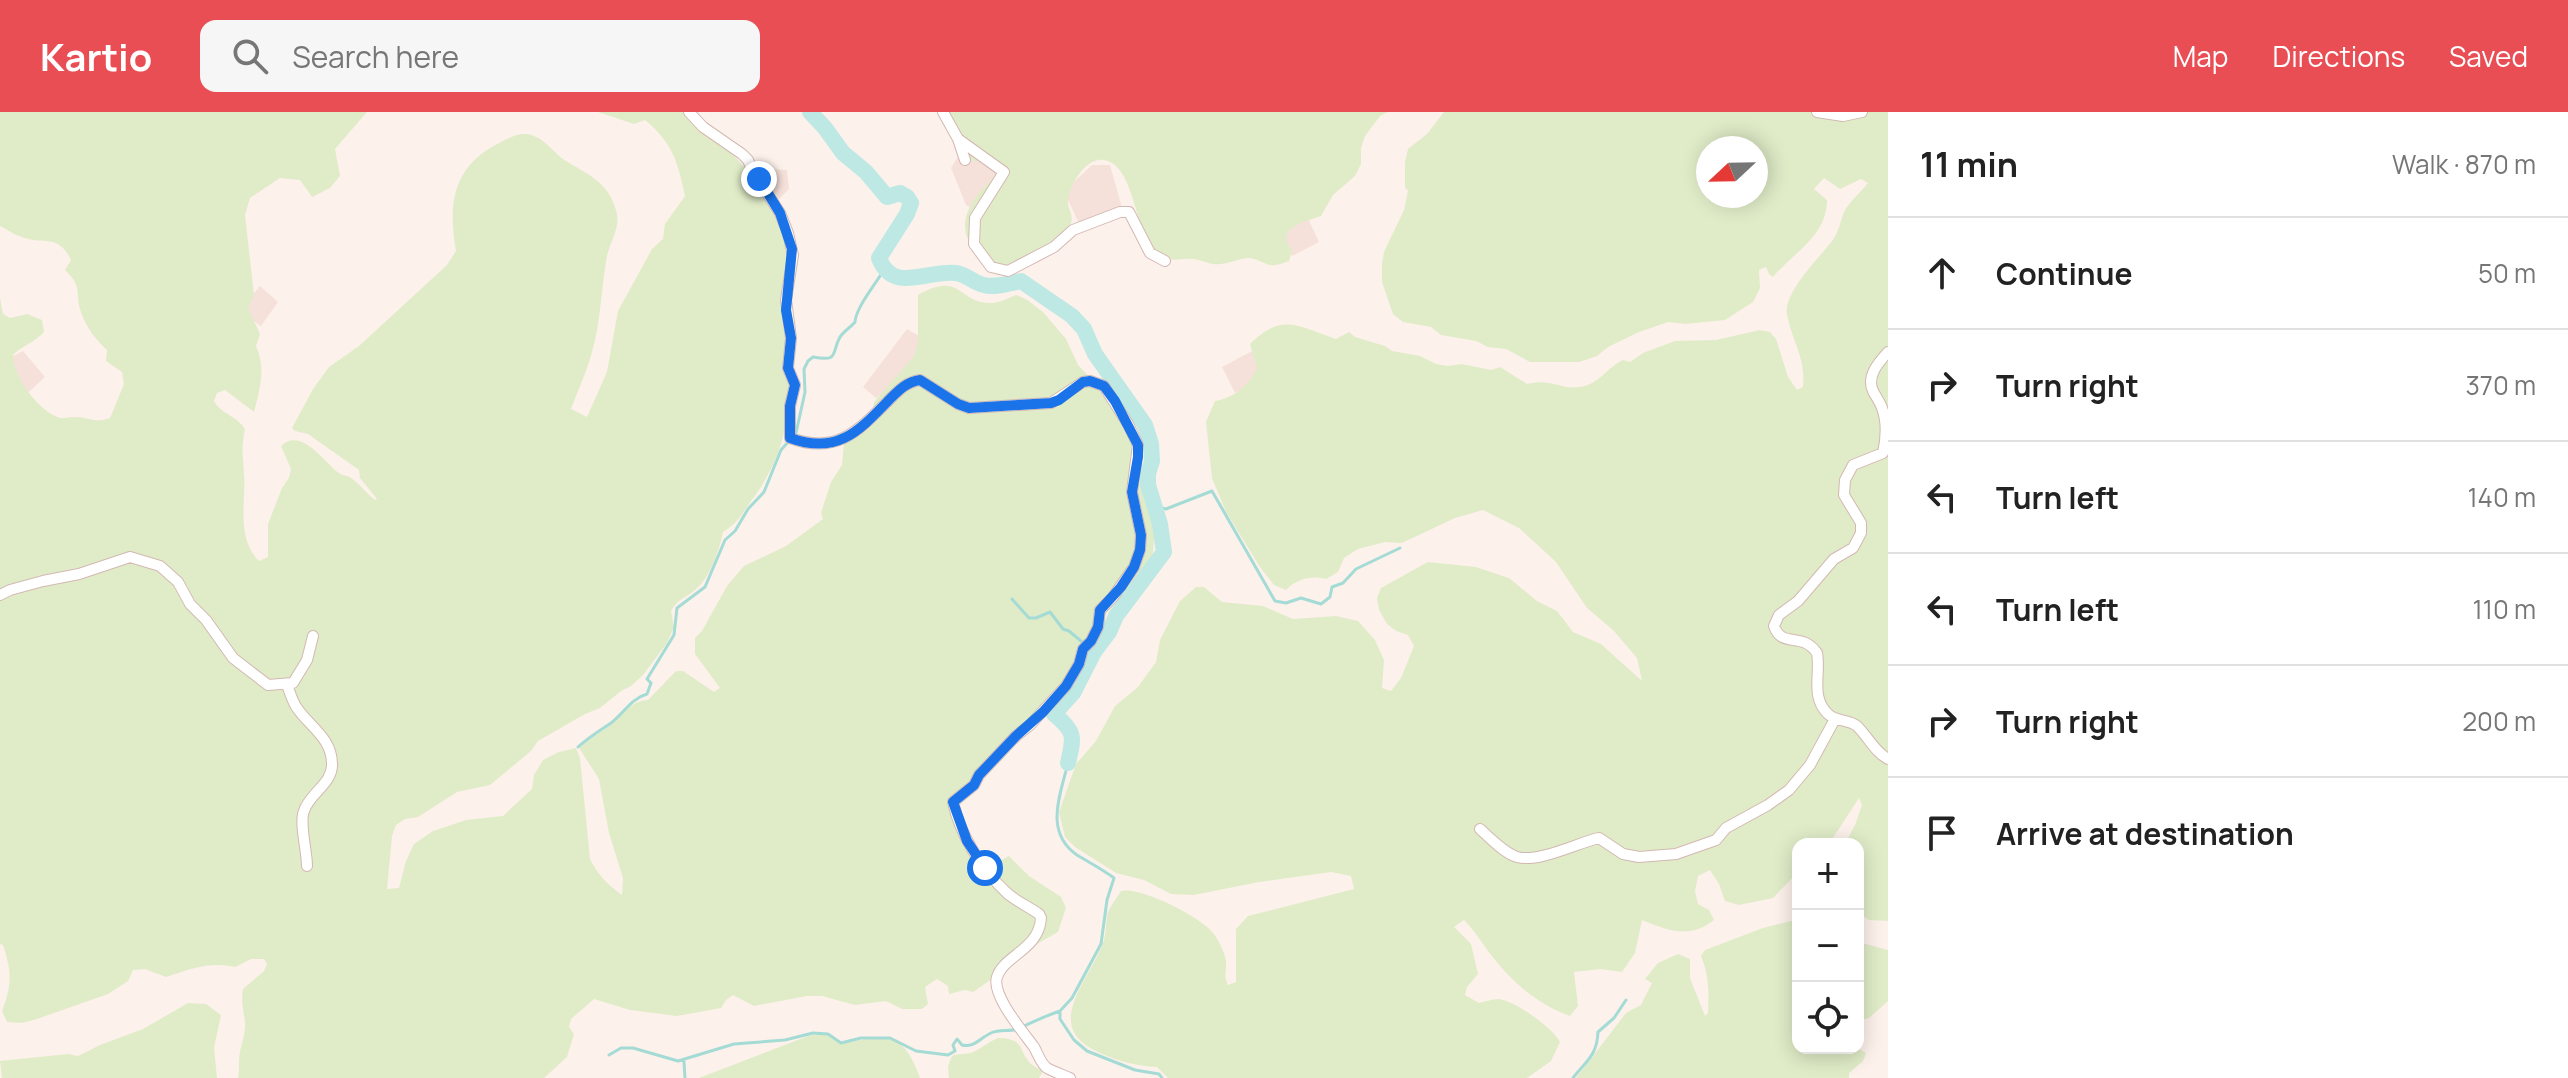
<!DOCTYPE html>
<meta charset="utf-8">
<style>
:root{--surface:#fff;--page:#f6f6f6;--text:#222;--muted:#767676;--line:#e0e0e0;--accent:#e94e55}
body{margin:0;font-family:Manrope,sans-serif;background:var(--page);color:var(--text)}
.controls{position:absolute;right:24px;bottom:24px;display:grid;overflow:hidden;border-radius:16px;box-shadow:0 4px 20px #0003}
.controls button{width:72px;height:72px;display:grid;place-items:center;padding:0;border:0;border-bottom:2px solid var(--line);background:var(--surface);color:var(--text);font:40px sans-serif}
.compass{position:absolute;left:1696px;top:24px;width:72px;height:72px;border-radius:50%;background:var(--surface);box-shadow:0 4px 20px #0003;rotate:248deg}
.stop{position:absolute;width:24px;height:24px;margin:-18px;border:6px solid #1a73e8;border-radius:50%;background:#fff}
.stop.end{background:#1a73e8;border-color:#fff;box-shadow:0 2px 8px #0008}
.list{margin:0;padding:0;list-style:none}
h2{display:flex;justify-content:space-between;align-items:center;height:104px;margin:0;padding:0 32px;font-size:34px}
h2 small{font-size:26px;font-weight:400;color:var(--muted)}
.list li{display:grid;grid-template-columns:52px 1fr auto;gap:24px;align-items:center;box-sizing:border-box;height:112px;padding:0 32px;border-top:2px solid var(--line)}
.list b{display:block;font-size:30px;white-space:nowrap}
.list em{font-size:26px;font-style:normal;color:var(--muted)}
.icon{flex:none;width:44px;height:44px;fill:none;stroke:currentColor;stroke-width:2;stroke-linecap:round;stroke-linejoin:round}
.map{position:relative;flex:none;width:1888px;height:966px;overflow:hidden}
header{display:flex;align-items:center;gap:48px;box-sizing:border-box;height:112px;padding:0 40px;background:var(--accent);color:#fff}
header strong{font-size:38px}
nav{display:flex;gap:44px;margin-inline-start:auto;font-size:28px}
.search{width:560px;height:72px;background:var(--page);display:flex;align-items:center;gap:20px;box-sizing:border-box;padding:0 28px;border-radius:16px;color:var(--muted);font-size:30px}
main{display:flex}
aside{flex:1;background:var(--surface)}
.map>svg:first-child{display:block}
</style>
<header>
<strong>Kartio</strong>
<div class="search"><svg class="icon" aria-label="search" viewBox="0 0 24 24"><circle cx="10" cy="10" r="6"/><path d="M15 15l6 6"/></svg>Search here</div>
<nav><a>Map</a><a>Directions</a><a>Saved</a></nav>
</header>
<main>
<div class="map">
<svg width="1888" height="966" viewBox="0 0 1888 966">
<rect width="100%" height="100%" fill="#fdf1eb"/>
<path fill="#f5e1d9" d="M969 26 1010 58 982 102 966 93 951 56Z
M1092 53H1110L1124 103 1083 120 1064 79Z
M771 57 787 58 789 77 771 95 755 73Z
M1306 102 1319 130 1292 144 1280 119Z
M260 174 278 190 261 214 239 199Z
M907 217 929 230 908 262 876 286 863 275Z
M1254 238 1266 266 1235 281 1222 255Z
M23 239 45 265 21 287 0 251Z"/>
<path fill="#e0ecc8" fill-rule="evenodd" d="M0 0H367L335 37 340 64 330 76 312 85 300 68 280 66 250 86 245 103 254 183 248 196 260 222 256 234C266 256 260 277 254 300L225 278 217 281 214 289C221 302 237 304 245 317 241 337 243 342 244 362 246 391 236 426 259 449L268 445V412L282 376 289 366 291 357 281 334C301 314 325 351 339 361 343 364 347 363 351 366 359 371 367 382 375 388L377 387 360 366 359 358 308 322 295 319 292 316 313 277 329 255 359 234 447 153 456 139C448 92 452 55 499 31 507 27 517 21 527 22 545 25 553 41 566 49 589 63 608 70 616 98 621 116 611 127 607 144 601 176 601 209 592 240 587 259 578 278 571 297L587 305 607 260 618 199 652 137 663 127 665 112 685 84C678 50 672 30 645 8L634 12 598 0H685C699 18 719 29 735 45 749 59 770 87 777 105 793 143 789 174 788 214 788 284 797 328 751 389 742 402 737 412 723 420 719 439 710 466 695 478 684 487 679 486 671 499L674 515 667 531 643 563 631 574 621 579 600 596 585 602 538 629 531 639 490 673 457 680 418 705 405 707 396 713 392 724 387 777 399 776 406 749 414 732 433 719 466 708 503 704 532 677 534 663 543 648 559 640 576 636 580 646 590 747C598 763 607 772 622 783L623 766 609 721 599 667 579 636C588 628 596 623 605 617 620 608 629 588 648 588L676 559H683L714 580 720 576 695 542V526L702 519 727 474 744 454 786 434 823 407 821 401 831 370 842 353 844 330 863 319 871 311 874 290 914 244 918 229V183C962 158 958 192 991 191 1000 191 1008 186 1016 183L1026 187 1043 200 1066 227 1078 253 1102 278 1140 329 1143 384 1155 419 1153 440 1150 453 1134 473 1091 517 1066 568 1040 599 1005 628 968 673 952 685 983 758 1009 744 1029 764 1061 785 1066 796 1058 820 1016 844 992 867 973 880 965 878 949 882 948 874 937 867 925 875 928 892 922 897H902L886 889 855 893 822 884H807L754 894 733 883 726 888 721 896 677 904 630 898 594 887 571 907 569 915 574 922 567 945 544 966H238C240 957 238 949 240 940 242 929 246 921 245 909 243 897 241 889 243 877L264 859 267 852 264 847H251L235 855C210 849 190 857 166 865L145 857 133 858 128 869 108 882 37 907 22 911 7 910 2 899C12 873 12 860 3 833L0 832V186L3 202 10 206 27 202 42 208 44 220C34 231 23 233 13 243 14 265 35 294 55 304 62 308 66 305 73 305 88 304 94 312 110 306L124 272 122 260 106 249 107 238C95 227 86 215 81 200 74 180 84 176 65 158L71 148C58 121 44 133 25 126 16 124 8 118 0 114Z
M947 0H1388L1380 4 1365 24 1361 36V52L1355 64 1333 83 1321 104 1300 111 1288 119 1286 128 1292 139 1289 149C1284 151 1276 154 1271 153 1263 152 1257 146 1248 146 1237 147 1224 154 1213 152 1205 151 1197 146 1189 147 1180 147 1174 149 1165 146 1133 136 1139 54 1104 48 1085 45 1069 74 1068 90 1068 98 1075 105 1070 113 1062 127 1014 158 998 155 993 154 982 146 978 142 950 113 973 85 995 64L994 58 985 49H972Z
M1444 0H1888V809L1869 808 1858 801V732H1845L1855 713 1862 693 1859 686 1829 732H1798V760L1773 786 1739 793 1725 789 1719 772 1710 758 1698 764 1695 779 1698 792 1709 798 1714 808C1691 827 1668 819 1642 808L1635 841 1622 860 1601 857 1574 860 1578 894 1570 904C1538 893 1512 870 1491 843 1482 831 1475 819 1464 808L1454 815 1471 832 1478 862 1467 875 1465 883 1479 891C1484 890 1492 887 1498 887 1514 888 1553 916 1560 930L1551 949 1527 966H1168L1157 955C1134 954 1113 948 1092 937 1044 912 1091 865 1103 831 1107 821 1105 810 1108 800 1111 793 1117 786 1121 779 1140 774 1207 807 1216 825 1220 831 1225 842 1226 849 1227 859 1223 863 1228 873L1236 870V817L1248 804 1354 777 1351 764 1331 760 1259 770 1194 783 1171 782 1144 768 1116 761 1075 735 1065 725 1059 700 1076 652 1096 629 1115 594 1138 575 1156 550 1160 528 1180 489 1196 475H1204L1222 490 1263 494 1293 507 1336 504 1358 509 1375 528 1384 548 1382 576 1391 579 1401 566 1414 534 1408 523 1396 519 1387 512 1379 498 1377 486 1381 476 1428 450 1476 455 1509 466 1537 489 1557 499 1573 520 1601 532 1642 569 1637 546 1613 518 1587 496 1556 450 1519 416 1483 398 1455 406 1402 431 1385 430 1358 437 1344 446 1338 460 1326 467C1312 463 1296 467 1286 478L1274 473 1260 455 1226 400 1212 366 1206 310 1215 289C1236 285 1246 275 1257 257L1250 232C1283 200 1297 214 1336 227L1349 220 1355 225 1385 234 1392 239 1420 244 1436 252 1448 254 1462 252 1491 258 1500 255 1527 272C1551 266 1561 278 1580 275 1600 272 1606 256 1623 248L1630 250 1643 241 1675 229 1716 228 1760 218 1770 220 1776 227 1788 265 1797 278 1803 275C1806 245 1792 230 1787 202 1783 181 1820 145 1832 129 1839 120 1840 110 1844 100 1849 90 1861 80 1868 71L1861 67 1840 77 1824 66 1814 77 1827 88C1827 124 1793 141 1773 165L1769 162 1766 155 1759 158 1760 176 1753 190 1725 208 1685 212 1668 210 1639 220 1608 235 1597 244 1579 250H1530L1506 237 1488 235 1476 229 1441 223 1431 215 1403 210 1393 202 1382 170V152L1384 140 1404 98 1408 79 1405 75V50L1408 37 1427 22ZM1708 36H1756V84H1708Z
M1791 809 1798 811V936H1857L1866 941 1863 949 1849 961V966H1576L1626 901 1641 893 1652 871 1645 867 1658 851 1678 842 1690 847V866L1705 904 1708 901C1709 881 1709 863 1701 844L1705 838 1763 816Z
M1858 830 1888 838V889L1869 906 1858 909Z
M188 891 206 892 221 903 214 936 217 966H2L0 949 68 942 78 944 100 933 143 917Z
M819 922 827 923 841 932C886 923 903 918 920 966H699L808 924Z
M998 926C1026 927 1017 937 1031 952 1035 955 1039 957 1043 959L1039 966H949L948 954 952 944C959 941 966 943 973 940 979 938 988 930 998 926Z"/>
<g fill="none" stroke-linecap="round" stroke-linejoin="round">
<path stroke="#a4dbd5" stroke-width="3" d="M1153 394 1166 397 1212 379 1275 489 1286 491 1301 486 1321 492 1330 485 1332 475 1343 471 1356 457 1400 436
M1012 487 1029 506H1036L1050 500 1063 517 1069 519 1094 540
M578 635C589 625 599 619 611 611 623 602 632 586 647 582L651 571 647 567 674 523 677 496 705 475 725 428 735 419 748 397 764 380 781 338 796 321 805 280 804 257 808 249 813 245C840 250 831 241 840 225 844 219 851 215 855 210 856 195 876 172 885 156
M1068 651C1060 684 1044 720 1077 743 1090 751 1102 757 1114 766L1107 788 1101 832 1072 886 1060 899V907L1074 928 1087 939 1135 958 1159 962 1162 966
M609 943 621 936H633L678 949 734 932 785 928 813 921 828 922 841 931 861 926H890L916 939 948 943 955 939 953 933 957 927 962 933C974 936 980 926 991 921 1000 917 1009 920 1017 917 1031 911 1045 904 1060 899
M684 950 685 966
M1573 966C1586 949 1597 944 1598 920L1614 906 1626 888"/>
<path stroke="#bee8e3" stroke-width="16" d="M810 0 825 16 843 41 866 60 887 85 900 81 907 85 911 91 907 102 879 146C893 183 928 157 956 161 966 162 974 171 984 173 995 176 1011 171 1021 169L1072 204 1084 217 1095 242 1145 313 1151 332 1152 349 1148 362V373L1160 412 1164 440 1116 504 1109 520 1094 540 1073 581 1054 602C1076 620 1074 625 1068 651"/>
<g stroke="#d3b8b2" stroke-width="12">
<path id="minor" d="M689 0 703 15 742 42 748 48 753 60 780 101 788 121 793 143 786 188 791 226 788 256 795 273 790 294V326C837 343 858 319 889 288 898 279 906 270 920 268L958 292 969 296 1051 291 1083 270 1090 269 1104 274 1128 312 1138 333 1132 380 1141 423 1140 438 1134 455 1113 485 1100 498 1098 515 1091 529 1083 537 1079 552 1066 574 1030 613 1016 624 979 663 974 673 953 690C960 723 982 758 1007 781 1016 789 1029 795 1039 802L1041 806C1039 838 1004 843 997 865 991 883 1024 921 1034 935 1038 942 1041 952 1047 956 1054 960 1063 963 1070 966
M943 0 958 27 965 48
M1817 0 1843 4 1862 0
M958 27 1004 60 975 106 974 132 991 155 1008 159 1054 135 1073 118 1120 100H1129L1150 141 1165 149
M1888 240C1879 250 1866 264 1873 279 1876 285 1880 290 1882 296 1887 309 1886 327 1883 341L1853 353 1845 368 1844 383 1861 411V421L1853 436 1834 447 1798 489 1779 503 1774 514C1782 537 1802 519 1817 541 1821 561 1810 585 1828 602 1836 610 1849 607 1857 614 1869 626 1874 639 1888 647
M0 483 10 478 43 469 79 462 130 445 160 454 178 470 190 492 206 508 233 546 268 573 293 571 307 548 313 524
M287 573C290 580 292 589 297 596 309 614 332 626 332 652 333 671 309 682 304 699 299 710 307 739 307 754
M1480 717C1490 726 1504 741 1517 745 1539 751 1577 731 1599 726L1623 742 1639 745 1676 742 1716 728 1726 716 1768 693 1789 678 1810 653 1835 607"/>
</g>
<use href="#minor" stroke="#fff" stroke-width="10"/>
</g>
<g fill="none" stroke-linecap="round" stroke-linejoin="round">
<path stroke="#1a73e8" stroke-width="10" d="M759 67 780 101 792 137 786 198 791 226 788 256 795 273 790 294V326C837 343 858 320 889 288 898 279 906 270 920 268L958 292 969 296 1051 291 1059 288 1083 270 1090 269 1104 274 1115 289 1138 333V345L1132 380 1141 423 1140 438 1134 455 1121 475 1100 498 1098 515 1091 529 1083 537 1079 552 1066 574 1043 600 1016 624 979 663 974 673 953 690 967 729 985 756"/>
</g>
</svg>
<div class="controls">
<button>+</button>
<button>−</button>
<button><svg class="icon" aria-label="locate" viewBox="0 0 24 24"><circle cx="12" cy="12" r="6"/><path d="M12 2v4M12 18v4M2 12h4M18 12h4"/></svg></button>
</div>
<svg class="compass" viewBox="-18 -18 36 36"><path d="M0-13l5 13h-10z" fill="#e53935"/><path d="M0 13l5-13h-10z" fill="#767676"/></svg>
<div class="stop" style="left:985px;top:756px"></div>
<div class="stop end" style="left:759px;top:67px"></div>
</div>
<aside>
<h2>11 min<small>Walk · 870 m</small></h2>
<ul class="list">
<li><svg class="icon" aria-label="ahead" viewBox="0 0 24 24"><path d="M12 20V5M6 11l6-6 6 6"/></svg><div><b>Continue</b></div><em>50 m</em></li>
<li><svg class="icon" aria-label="right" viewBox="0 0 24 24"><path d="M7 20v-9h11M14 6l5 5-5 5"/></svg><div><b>Turn right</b></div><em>370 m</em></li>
<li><svg class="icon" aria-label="left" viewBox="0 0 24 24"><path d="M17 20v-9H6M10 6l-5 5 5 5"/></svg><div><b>Turn left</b></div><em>140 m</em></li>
<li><svg class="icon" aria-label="left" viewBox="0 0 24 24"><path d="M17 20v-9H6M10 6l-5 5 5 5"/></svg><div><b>Turn left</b></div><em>110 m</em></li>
<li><svg class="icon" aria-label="right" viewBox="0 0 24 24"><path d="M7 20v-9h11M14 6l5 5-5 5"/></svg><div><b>Turn right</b></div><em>200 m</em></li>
<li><svg class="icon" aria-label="arrive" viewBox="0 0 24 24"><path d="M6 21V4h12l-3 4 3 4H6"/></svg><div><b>Arrive at destination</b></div></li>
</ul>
</aside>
</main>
